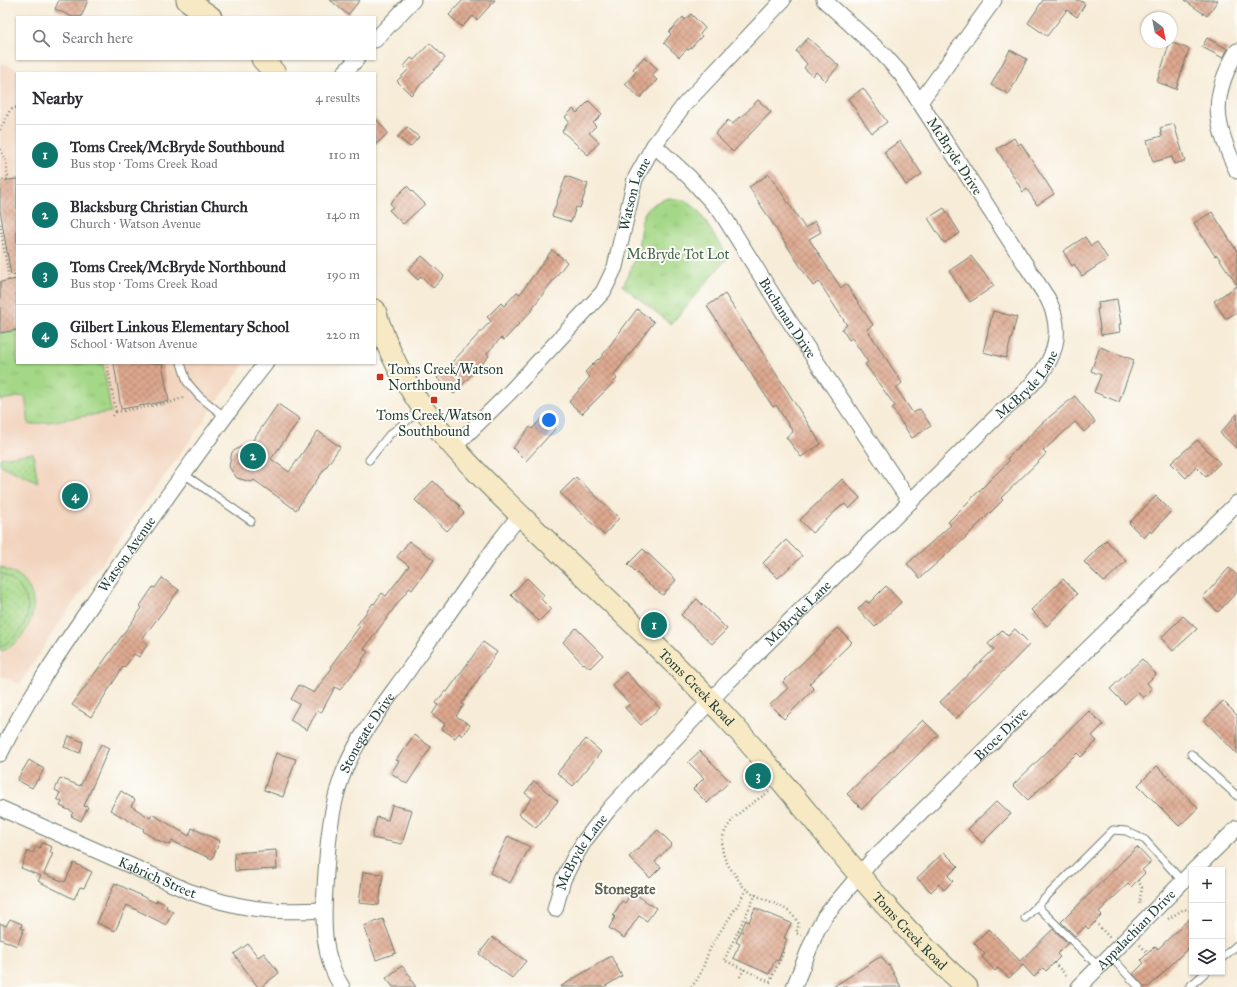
<!DOCTYPE html>
<meta charset="utf-8">
<style>
:root{--surface:#fff;--page:#f7f7f7;--text:#2b2b33;--muted:#7c7c81;--line:#e1e1e2;--accent:#0f766e}
body{margin:0;font-family:"IM FELL Great Primer",serif;background:var(--page);color:var(--text)}
.controls{position:absolute;right:12px;bottom:12px;display:grid;overflow:hidden;border-radius:0px;box-shadow:0 1px 3px #0004}
.controls button{width:36px;height:36px;display:grid;place-items:center;padding:0;border:0;border-bottom:1px solid var(--line);background:var(--surface);color:var(--text);font:20px sans-serif}
.compass{position:absolute;left:1141px;top:12px;width:36px;height:36px;border-radius:50%;background:var(--surface);box-shadow:0 1px 3px #0004;rotate:148deg}
.you{position:absolute;left:549px;top:420px;width:14px;height:14px;margin:-10px;border:3px solid #fff;border-radius:50%;background:#1a73e8;box-shadow:0 0 0 6px #1a73e833}
.badge{display:grid;place-items:center;width:26px;height:26px;border-radius:50%;background:var(--accent);color:#fff;font-size:13px;font-weight:700}
.pin{position:absolute;translate:-50% -50%;border:2px solid #fff;box-shadow:0 1px 4px #0006}
.list{margin:0;padding:0;list-style:none}
h2{display:flex;justify-content:space-between;align-items:center;height:52px;margin:0;padding:0 16px;font-size:17px}
h2 small{font-size:13px;font-weight:400;color:var(--muted)}
.list li{display:grid;grid-template-columns:26px 1fr auto;gap:12px;align-items:center;box-sizing:border-box;height:60px;padding:0 16px;border-top:1px solid var(--line)}
.list b{display:block;font-size:15px;white-space:nowrap}
.list p{margin:0;font-size:13px;white-space:nowrap;color:var(--muted)}
.list em{font-size:13px;font-style:normal;color:var(--muted)}
.icon{flex:none;width:22px;height:22px;fill:none;stroke:currentColor;stroke-width:2;stroke-linecap:round;stroke-linejoin:round}
.map{position:relative;flex:none;width:1237px;height:987px;overflow:hidden}
.search{position:absolute;background:var(--surface);box-shadow:0 1px 3px #0004;left:16px;top:16px;width:360px;height:44px;display:flex;align-items:center;gap:10px;box-sizing:border-box;padding:0 14px;border-radius:0px;color:var(--muted);font-size:15px}
.panel{position:absolute;background:var(--surface);box-shadow:0 1px 3px #0004;left:16px;top:72px;width:360px;height:292px;border-radius:0px}
.map>svg:first-child{display:block}
</style>
<div class="map">
<svg width="1237" height="987" viewBox="0 0 1237 987">
<defs>
<pattern id="grass-dots" width="8" height="8" patternUnits="userSpaceOnUse"><rect width="8" height="8" fill="#a4d786"/><path d="M2 2h.1M6 6h.1" fill="none" stroke="#8db974" stroke-width="1.8" stroke-linecap="round"/></pattern>
<pattern id="park-tufts" width="24" height="20" patternUnits="userSpaceOnUse"><rect width="24" height="20" fill="#a4d786"/><path d="M3 7l-1-3M5 7V3M7 7l1-3M15 17l-1-3M17 17v-4M19 17l1-3" fill="none" stroke="#8db974"/></pattern>
<pattern id="building-cross-hatch" width="8" height="8" patternUnits="userSpaceOnUse"><rect width="8" height="8" fill="#dda78e"/><path d="M0 0l8 8M0 8l8-8" fill="none" stroke="#b38975"/></pattern>
</defs>
<rect width="100%" height="100%" fill="#fdfcf7"/>
<filter id="ink" filterUnits="userSpaceOnUse"><feTurbulence type="fractalNoise" baseFrequency=".025" numOctaves="2"/><feDisplacementMap in="SourceGraphic" scale="8" xChannelSelector="R" yChannelSelector="G"/><feConvolveMatrix kernelMatrix="1 2 1 2 8 2 1 2 1" color-interpolation-filters="sRGB"/></filter>
<filter id="wash" filterUnits="userSpaceOnUse"><feTurbulence type="fractalNoise" baseFrequency=".012" numOctaves="4" result="noise"/><feDisplacementMap in="SourceGraphic" scale="16" xChannelSelector="R" yChannelSelector="G"/><feGaussianBlur stdDeviation="0.9" result="paint"/><feColorMatrix in="noise" values="0 0 0 0 0 0 0 0 0 0 0 0 0 0 0 0 0 1.4 0 .05"/><feComposite in="paint" operator="in"/></filter>
<g filter="url(#wash)">
<rect width="100%" height="100%" fill="#f7ecd8"/>
<path fill="#f2d4be" d="M0 63 31 73H17V363H245L55 629 20 685 0 675Z"/>
<path fill="url(#grass-dots)" stroke="#628a5d" d="M33 453 38 483 0 465V458Z
M0 573C38 591 37 629 0 647Z"/>
<path fill="url(#park-tufts)" stroke="#628a5d" d="M669 198 685 200 698 210 728 257 671 324 623 286C628 275 634 264 637 251 644 225 634 207 669 198Z
M17 330V363H103L111 412 29 425 25 396 0 400V333Z"/>
<path fill="#a4d786" stroke="#628a5d" d="M0 567C7 570 16 574 22 579 46 602 28 642 0 652V647C36 629 38 590 0 573Z"/>
<g id="blocks">
<path fill="url(#building-cross-hatch)" d="M59 0H88L81 17H73L55 9Z
M330 0H360L348 15Z
M463 0H495L477 20 473 16 462 27 449 15Z
M1043 0H1079L1085 4 1077 17 1067 10 1047 36 1028 23Z
M1184 0H1218L1207 16Z
M691 14 705 28 700 34 702 36 689 50 687 49 679 57 664 43 671 34 669 32 683 17 685 20Z
M808 38 839 66 825 81 816 72 813 76 804 68 807 64 796 51Z
M1207 38 1228 49 1223 58 1202 47Z
M1170 42 1189 49 1176 89 1157 82Z
M430 43 445 58 411 95 397 81 408 70 404 66 411 58 414 60Z
M1010 50 1027 59 1009 94 991 85Z
M644 57 658 69 652 75 657 80 640 98 625 84 636 72 633 69Z
M863 88 887 122 872 133 848 99Z
M758 100 771 112 733 152 715 134 728 120 733 124 739 117 741 118Z
M589 101 602 114 593 123 596 126 589 133 599 142 588 155 562 131 569 122 565 117 573 109 577 113Z
M375 118 388 133 375 145Z
M1174 124 1185 161 1174 164 1172 157 1153 162 1147 140 1162 136 1160 128Z
M407 127 419 137 410 147 398 137Z
M1014 138 1018 145 1021 143 1054 194 1037 205 1027 189 1023 192 997 149Z
M900 141 922 174 906 185 884 152Z
M769 174 805 228 815 221 821 232 809 239 841 288 846 284 873 325 867 329 902 383 896 388 913 413 920 409 931 426 912 438 892 408 895 406 865 364 868 362 852 338 849 340 842 329 847 325 819 282 813 286 749 187Z
M566 176 588 184 580 208 576 207 571 222 552 216Z
M17 179V274L11 275 0 210V181Z
M407 186 425 204 403 224 389 210 393 207 390 203Z
M944 208 960 233 944 243 928 218Z
M1212 212 1237 251V285L1217 255 1215 256 1194 223Z
M1085 237 1091 246 1097 242 1108 259 1082 276 1074 264 1072 266 1063 251Z
M552 250 567 262 533 307 534 308 504 340 501 338 487 353 489 356 454 394 437 378 491 321 487 317 501 303 504 306 517 292 520 294Z
M422 256 444 276 433 288 421 276 418 280 408 270Z
M971 256 994 286 970 302 949 271Z
M17 279V330L0 333V282Z
M1237 286V312L1226 319 1214 301Z
M725 294 821 444 801 457 786 437 793 432 776 405 773 407 707 306Z
M1117 299 1121 324H1119L1120 332 1101 335 1097 309H1099L1098 302Z
M637 309 654 322 614 375 617 379 582 414 569 402 590 377 585 372 598 359 599 360Z
M993 311 1017 317 1006 358 983 352Z
M1100 347 1134 360 1119 402 1094 392 1101 375 1091 371Z
M114 363H162L169 401 121 409Z
M1075 396 1095 422 1084 432 1075 422 1043 451 1046 454 1001 498 1003 500 964 539 920 578 907 564 951 525 948 522 1009 461 1007 459 1042 423Z
M278 404 300 419 271 459 289 472 318 431 340 447 296 510 254 480 251 482 237 478 229 467 232 452 244 445 249 446Z
M1237 414V449L1220 433Z
M544 416 556 428 526 461 513 448 530 427 532 429Z
M1197 440 1220 463 1206 477 1196 467 1186 478 1171 463Z
M576 477 619 518 604 535 560 493Z
M842 479 860 498 849 509 845 504 840 507 812 533 800 520Z
M433 481 460 506 459 508 464 513 447 531 415 500Z
M1156 496 1171 511 1152 533 1150 531 1144 538 1129 523Z
M786 540 802 556 778 578 763 563Z
M1106 540 1126 561 1104 582 1084 562Z
M409 541 434 560 412 590 409 588 364 649 368 652 362 660 363 661 340 690 335 687 321 713 317 711 307 730 290 720 299 704 291 699 299 685 314 693 332 668 330 667 360 626 357 625 373 603 374 604 382 593 386 596 409 566 397 557Z
M643 549 676 580 663 595 649 585 628 564Z
M1229 568 1237 575V592L1218 612 1203 597Z
M162 578 179 590 142 639 148 644 139 657 134 654 124 668 123 667 91 717 72 705 142 608 140 606 153 587 155 588Z
M527 578 544 595 541 599 551 609 539 621 511 595Z
M1063 579 1077 594 1047 626 1031 610Z
M886 586 901 602 875 627 858 609 866 601 869 603Z
M697 599 727 629 712 644 681 615Z
M1183 616 1197 629 1173 651 1161 638Z
M576 628 603 655 590 668 584 663 583 664 563 642Z
M838 628 852 642 809 684 814 689 784 719 770 705 788 688 783 682Z
M1015 629 1030 644 956 719 940 702 994 649 988 644 1002 630 1008 636Z
M483 642 497 652 467 696 462 704 464 705 456 716 470 725 462 736 459 733 455 738 442 729 445 724 432 714 438 705 436 703 445 691 447 692Z
M1142 659 1156 674 1147 683 1152 689 1143 698 1138 692 1125 704 1110 689Z
M626 672 660 708 641 725 625 708 630 704 612 685Z
M1223 701 1237 715V754L1204 720Z
M1089 711 1103 725 1092 736 1097 741 1081 757 1077 753 1028 800 1013 785Z
M923 720 938 735 862 809 847 794Z
M414 735 431 747 407 784 391 773 399 761 396 760Z
M69 736 83 742 80 753 64 747Z
M586 739 601 752 573 786 557 773Z
M101 744 109 748 84 806 88 807 81 821 71 816 73 812 60 806 62 802 57 799 60 793 55 790 60 778 80 786Z
M700 751 730 781 707 803 693 789 704 778 688 762Z
M276 753 296 759 283 797 264 790Z
M29 760 44 769 38 780H37L32 788 17 780Z
M1157 766 1198 808 1179 826 1138 785Z
M534 781 558 801 536 828 519 814 532 798 525 793Z
M121 791 135 800 131 806 150 818 152 814 189 836 192 828 220 841 212 859 172 841 170 845 155 839 143 831 144 829 110 810Z
M997 801 1011 814 982 843 968 829Z
M392 805 412 810 402 844 372 838 377 817 388 820Z
M658 830 672 844 655 862 661 867 650 878 629 857Z
M508 836 530 847 510 883 490 873Z
M42 843 52 847 50 852 53 853 44 874 65 882 74 863 92 872 84 888 80 887 74 899 38 881 41 876 21 868 28 851 33 853 36 846 40 848Z
M1137 847 1151 862 1142 870 1145 873 1131 887 1128 884 1111 900 1099 912 1102 915 1088 929 1086 926 1075 936 1061 922Z
M276 850 277 869 235 871 234 853Z
M944 852 958 866 948 876 953 881 944 890 939 884 931 892 917 878Z
M363 872 383 874 379 905 359 903Z
M115 883 156 903 157 900 167 905 166 908 173 912 166 925 127 905 115 931 97 923Z
M632 892 656 908 647 921 639 916 624 938 609 928 615 917 613 915 622 901 625 903Z
M755 908 791 923 784 938 787 939 778 961 775 960 769 974 733 958 740 944 736 942 746 920 749 922Z
M1192 916V944L1149 987H1144L1133 974 1144 963 1141 960 1155 946 1158 949Z
M10 919 22 924 21 928 24 929 17 946 0 939V923L6 926Z
M383 919 396 953 376 960 364 926Z
M989 929 1020 961 1053 929 1068 943 1057 954 1060 957 1046 971 1043 968 1034 977 1023 965 1009 978 998 968 995 971 982 957 985 954 974 943Z
M492 937 526 961 512 978 479 954Z
M248 944 258 957 264 953 279 973 261 987H258L234 954Z
M611 956 622 976 604 987H560Z
M882 957 888 966 889 965 901 987H833L878 958Z
M402 966 412 978 410 979 416 987H393L386 978Z"/>
</g>
</g>
<g filter="url(#ink)">
<use href="#blocks" fill-opacity="0" stroke="#6b7a6d" stroke-width="1"/>
<g fill="none" stroke-linecap="round" stroke-linejoin="round">
<g stroke="#6b7a6d" stroke-width="9">
<path id="lane" d="M181 363 187 382 199 396 225 417
M369 460 389 435 422 409
M184 474 251 521
M1191 754 1237 796
M1037 906 1099 967
M1025 918 1113 830 1126 831 1145 840 1183 882
M1110 956 1139 987
M1222 958 1237 945
M1189 987 1206 972"/>
</g>
<g stroke="#6b7a6d" stroke-width="17">
<g id="street">
<path d="M375 40 413 0"/>
<path d="M1237 51C1210 97 1214 124 1237 171"/>
<path d="M344 73 357 59"/>
<path d="M920 102 994 0"/>
<path id="s1" d="M654 145 689 177 721 212 784 313 910 502"/>
<path id="s2" d="M453 448 510 392 603 292 615 267 635 179 654 145 684 105 783 0"/>
<path id="s3" d="M0 754C32 688 75 630 116 569 165 500 213 430 266 363"/>
<path id="s4" d="M0 808 188 891C238 909 271 913 323 910"/>
<path d="M1194 870 1237 828"/>
<path id="s5" d="M555 909 563 880 574 858 585 840 610 808 729 681 1000 413C1038 383 1073 349 1048 299L901 74 884 55 824 0"/>
<path id="s6" d="M342 987C322 957 323 922 325 888 327 855 329 820 338 789 350 746 379 711 405 675 437 630 469 584 501 539L520 515"/>
<path id="s7" d="M794 987 817 930 825 916 873 859 1237 503"/>
<path id="s8" d="M1079 987 1192 872"/>
</g>
</g>
<g stroke="#6b7a6d" stroke-width="23">
<g id="secondary">
<path d="M187 0 211 17"/>
<path d="M262 59 275 73"/>
<path id="s9" d="M375 310C403 408 473 469 543 537 604 596 667 654 725 716 807 805 875 907 967 987"/>
</g>
</g>
<path stroke="#6b7a6d" stroke-width="2.5" stroke-dasharray="1 3" stroke-linecap="butt" d="M0 130 10 110 17 107
M0 149 6 161 8 179 0 180
M0 224 9 280
M107 363 116 412
M116 412 169 403 185 397
M113 416 116 412
M769 792C738 812 704 834 733 872 737 877 741 885 746 889 764 903 787 902 799 924L796 933 801 935
M1138 880 1142 888 1139 902 1140 905
M756 894 724 960 770 982 784 950 780 948
M1168 919 1184 909 1192 911
M1095 922 1110 938
M738 930 745 933
M1140 945 1148 953
M1054 963 1068 977
M740 977 744 969
M691 987C703 975 704 960 712 945 723 926 737 909 746 889"/>
<use href="#lane" stroke="#fff" stroke-width="7"/>
<use href="#street" stroke="#fff" stroke-width="15"/>
<use href="#secondary" stroke="#f7e9c3" stroke-width="21"/>
</g>
</g>
<g fill="#c8321e" stroke="#fdfcf7" stroke-width="1.5">
<rect x="376" y="373" width="8" height="8" rx="2"/>
<rect x="430" y="396" width="8" height="8" rx="2"/>
</g>
<g text-anchor="middle" stroke-width="4" stroke-linejoin="round" paint-order="stroke">
<g font-size="14" fill="#1f3d34" stroke="#fdfcf7">
<text transform="translate(955 156) rotate(57)" y="5">McBryde Drive</text>
<text dy="5" stroke="none"><textPath href="#s2" startOffset="320">Watson Lane</textPath></text>
<text dy="5" stroke="none"><textPath href="#s1" startOffset="220">Buchanan Drive</textPath></text>
<text dy="5" stroke="none"><textPath href="#s5" startOffset="711">McBryde Lane</textPath></text>
<text dy="5" stroke="none"><textPath href="#s3" startOffset="237">Watson Avenue</textPath></text>
<text dy="5" stroke="none"><textPath href="#s5" startOffset="387">McBryde Lane</textPath></text>
<text dy="5" stroke="none"><textPath href="#s9" startOffset="501">Toms Creek Road</textPath></text>
<text dy="5" stroke="none"><textPath href="#s6" startOffset="266">Stonegate Drive</textPath></text>
<text dy="5" stroke="none"><textPath href="#s7" startOffset="331">Broce Drive</textPath></text>
<text dy="5" stroke="none"><textPath href="#s5" startOffset="63">McBryde Lane</textPath></text>
<text dy="5" stroke="none"><textPath href="#s4" startOffset="172">Kabrich Street</textPath></text>
<text dy="5" stroke="none"><textPath href="#s9" startOffset="825">Toms Creek Road</textPath></text>
<text dy="5" stroke="none"><textPath href="#s8" startOffset="81">Appalachian Drive</textPath></text>
</g>
<g font-size="14" fill="#406448" stroke="#fdfcf7">
<text x="678" y="259">McBryde Tot Lot</text>
</g>
<g font-size="14" fill="#1f3d34" stroke="#fdfcf7" text-anchor="start">
<text x="388" y="374">Toms Creek/Watson<tspan x="388" dy="16">Northbound</tspan></text>
<text x="434" y="420" text-anchor="middle">Toms Creek/Watson<tspan x="434" dy="16">Southbound</tspan></text>
</g>
<g font-size="15" font-weight="bold" fill="#626254" stroke="#fdfcf7">
<text x="625" y="894">Stonegate</text>
</g>
</g>
</svg>
<div class="controls">
<button>+</button>
<button>−</button>
<button><svg class="icon" aria-label="layers" viewBox="0 0 24 24"><path d="M12 4l9 5-9 5-9-5zM3 14l9 5 9-5"/></svg></button>
</div>
<svg class="compass" viewBox="-18 -18 36 36"><path d="M0-13l5 13h-10z" fill="#e53935"/><path d="M0 13l5-13h-10z" fill="#7c7c81"/></svg>
<div class="you"></div>
<div class="pin badge" style="left:654px;top:625px">1</div>
<div class="pin badge" style="left:253px;top:456px">2</div>
<div class="pin badge" style="left:758px;top:776px">3</div>
<div class="pin badge" style="left:75px;top:496px">4</div>
<div class="search"><svg class="icon" aria-label="search" viewBox="0 0 24 24"><circle cx="10" cy="10" r="6"/><path d="M15 15l6 6"/></svg>Search here</div>
<section class="panel">
<h2>Nearby<small>4 results</small></h2>
<ul class="list">
<li><span class="badge">1</span><div><b>Toms Creek/McBryde Southbound</b><p>Bus stop · Toms Creek Road</p></div><em>110 m</em></li>
<li><span class="badge">2</span><div><b>Blacksburg Christian Church</b><p>Church · Watson Avenue</p></div><em>140 m</em></li>
<li><span class="badge">3</span><div><b>Toms Creek/McBryde Northbound</b><p>Bus stop · Toms Creek Road</p></div><em>190 m</em></li>
<li><span class="badge">4</span><div><b>Gilbert Linkous Elementary School</b><p>School · Watson Avenue</p></div><em>220 m</em></li>
</ul>
</section>
</div>
